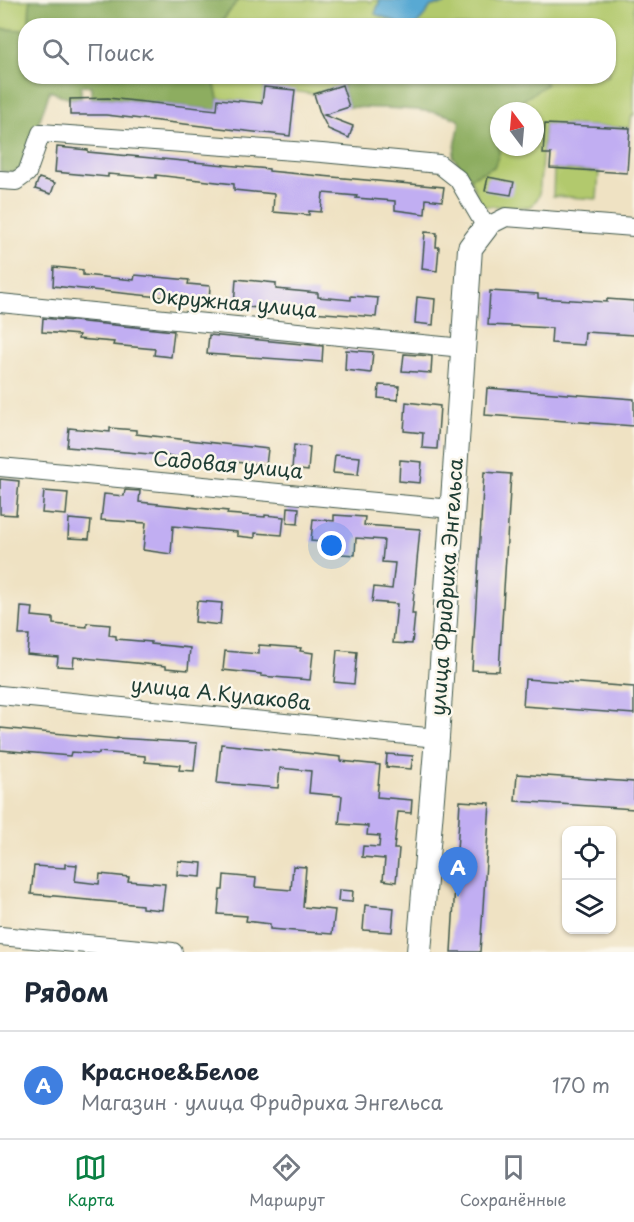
<!DOCTYPE html>
<html lang="ru">
<meta charset="utf-8">
<style>
:root{--surface:#fff;--page:#f2f2f3;--text:#1f2937;--muted:#747a83;--line:#e0e1e3;--accent:#0b8043}
body{margin:0;font-family:"Playpen Sans",sans-serif;background:var(--page);color:var(--text)}
.controls{position:absolute;right:18px;bottom:18px;display:grid;overflow:hidden;border-radius:12px;box-shadow:0 2px 4px #0004}
.controls button{width:54px;height:54px;display:grid;place-items:center;padding:0;border:0;border-bottom:2px solid var(--line);background:var(--surface);color:var(--text);font:30px sans-serif}
.compass{position:absolute;left:490px;top:102px;width:54px;height:54px;border-radius:50%;background:var(--surface);box-shadow:0 2px 4px #0004;rotate:344deg}
.you{position:absolute;left:332px;top:546px;width:21px;height:21px;margin:-15px;border:4px solid #fff;border-radius:50%;background:#1a73e8;box-shadow:0 0 0 9px #1a73e833}
.badge{display:grid;place-items:center;width:39px;height:39px;border-radius:50%;background:var(--accent);color:#fff;font-size:20px;font-weight:700}
.pin{position:absolute;translate:-50% -50px;filter:drop-shadow(0 2px 3px #0008)}
.pin::after{content:'';position:absolute;top:32px;width:21px;height:18px;background:inherit;clip-path:polygon(0 0,100% 0,50% 100%)}
.list{margin:0;padding:0;list-style:none}
h2{display:flex;justify-content:space-between;align-items:center;height:78px;margin:0;padding:0 24px;font-size:26px}
h2 small{font-size:20px;font-weight:400;color:var(--muted)}
.list li{display:grid;grid-template-columns:39px 1fr auto;gap:18px;align-items:center;box-sizing:border-box;height:108px;padding:0 24px;border-top:2px solid var(--line)}
.list b{display:block;font-size:22px;white-space:nowrap}
.list p{margin:0;font-size:20px;white-space:nowrap;color:var(--muted)}
.list em{font-size:20px;font-style:normal;color:var(--muted)}
.icon{flex:none;width:33px;height:33px;fill:none;stroke:currentColor;stroke-width:2;stroke-linecap:round;stroke-linejoin:round}
.map{position:relative;flex:none;width:634px;height:952px;overflow:hidden}
.search{position:absolute;background:var(--surface);box-shadow:0 2px 4px #0004;left:18px;right:18px;top:18px;height:66px;display:flex;align-items:center;gap:15px;box-sizing:border-box;padding:0 21px;border-radius:24px;color:var(--muted);font-size:22px}
.sheet{height:186px;background:var(--surface)}
nav{display:flex;justify-content:space-around;align-items:center;box-sizing:border-box;height:84px;border-top:2px solid var(--line);background:var(--surface);font-size:16px;color:var(--muted)}
nav a{display:grid;justify-items:center;gap:3px}
nav .on{color:var(--accent)}
.map>svg:first-child{display:block}
</style>
<div class="map">
<svg width="634" height="952" viewBox="0 0 634 952">
<rect width="100%" height="100%" fill="#fbf7ec"/>
<filter id="ink" filterUnits="userSpaceOnUse"><feTurbulence type="fractalNoise" baseFrequency=".0167" numOctaves="2"/><feDisplacementMap in="SourceGraphic" scale="12" xChannelSelector="R" yChannelSelector="G"/><feConvolveMatrix kernelMatrix="1 2 1 2 8 2 1 2 1" color-interpolation-filters="sRGB"/></filter>
<filter id="wash" filterUnits="userSpaceOnUse"><feTurbulence type="fractalNoise" baseFrequency=".008" numOctaves="4" result="noise"/><feDisplacementMap in="SourceGraphic" scale="24" xChannelSelector="R" yChannelSelector="G"/><feGaussianBlur stdDeviation="1.35" result="paint"/><feColorMatrix in="noise" values="0 0 0 0 0 0 0 0 0 0 0 0 0 0 0 0 0 1.4 0 .05"/><feComposite in="paint" operator="in"/></filter>
<g filter="url(#wash)">
<rect width="100%" height="100%" fill="#efe2c3"/>
<path fill="#b2c96d" stroke="#688350" stroke-width="1.5" d="M0 0H30L29 25 26 26 25 30 0 29Z
M238 0H367L371 2 372 0H380L375 14 393 21 400 25 219 26Z
M449 0H634V115H632L630 128 545 124 539 196 531 207 483 206 478 197 470 178 494 167 499 129V147H535V111H507L546 84 538 77 608 76V26H415L422 19 431 6 445 4Z
M213 77H358L342 85 314 94 264 87 261 109 243 101 218 99Z
M554 169 599 172 597 199 553 196Z"/>
<path fill="#8dad60" stroke="#56754a" stroke-width="1.5" d="M30 0H238L219 25 29 26Z
M0 29 25 30 26 76 213 77 218 99 217 110 108 98 91 99V86H81V99H70L50 91 23 167 13 173 0 171Z
M358 76H538L547 84 507 111H499V154L494 167 470 178 453 157 460 122C447 107 371 108 349 107L342 85Z"/>
<path fill="#58a9d3" stroke="#3c7384" stroke-width="1.5" d="M380 0H449L445 4 431 6 422 19 415 26 400 25 392 20 375 14Z"/>
<g id="blocks">
<path fill="#c1aef2" d="M342 85 349 107 324 115 353 126 349 138 328 129 320 113 314 94Z
M264 87 295 90 290 136 106 115H70V99L108 98 217 110 218 99 262 103Z
M545 124 630 128 627 173 550 168 551 154H543Z
M57 147 88 150V152L269 169V171L310 175 444 187 442 201 426 199 425 214 395 210V201L356 198 357 196 323 193 321 212 309 211V215L273 212 274 194 234 190V184L156 175V178L108 174V177L55 172Z
M488 177 514 182 511 195 485 191Z
M39 178 55 183 51 194 35 189Z
M425 232 437 233 436 247H439L437 271 422 269Z
M54 267 83 270V275L134 280 135 275 189 280 188 284 210 286 209 302 53 286Z
M236 279 276 283V289L318 293V297L351 300V296L378 298 376 317 234 306Z
M490 291 538 294V298L607 302V299L634 301V335L585 332 584 345 551 343 552 328 488 325Z
M417 297 435 299 433 325 415 323Z
M43 318 174 331 171 357 154 355 155 349 113 345 114 342 78 339 79 335 42 332Z
M209 335 323 346 322 362 207 354Z
M346 350 373 352 371 373 345 370Z
M404 354 432 356 431 373 402 371Z
M379 385 399 386 398 400 378 398Z
M487 388 634 399V426L485 415Z
M406 402 440 406 437 449 422 448 423 433 404 431Z
M69 428 110 432V428L136 430V434L268 449 266 465 224 461V462L150 454 67 447Z
M294 445 310 447 308 471 292 469Z
M335 455 360 457 358 475 333 473Z
M400 460 422 462 420 483 399 481Z
M484 472 511 474 499 671 472 670Z
M0 479 19 481 16 515 0 514Z
M125 490 140 491 139 502 228 511 227 514 265 517V515L284 517 282 535 255 533V538L237 536V532L173 526 171 554 143 550 146 523 101 520 104 494 124 496Z
M44 491 68 493 66 515 42 513Z
M288 507 299 508 298 524 287 523Z
M334 515 365 517 364 525 420 529 412 614H415L412 644 393 643 397 604 372 602 374 587 392 589 395 563 382 562 384 540 356 538 355 555 342 554 343 544 311 541 313 519 334 521Z
M69 519 91 521 89 539 68 538Z
M197 601 222 603 220 625 195 622Z
M21 607 33 608 32 616 53 618V624L87 627V623L110 625 109 635 116 636V639L151 642V644L190 648 188 670 166 668V666L74 657 73 667 57 666 58 657 27 654 29 635H19Z
M259 645 301 648 300 651 313 653 310 680 261 676V674L223 670 225 651 259 654Z
M337 650 357 652 354 684 334 682Z
M525 679 634 687V714L523 706Z
M0 728 117 739V738L197 743 194 771 179 770 180 765 145 762V756L99 752V754L71 752 70 756 0 750Z
M221 744 341 757V761L380 765 377 797 412 800 411 813 398 812 394 849H399L396 882 383 880 385 859 362 857 363 846 379 847 380 836 367 835 368 826 339 824 342 796 309 793 311 771 280 768 278 788 217 783Z
M387 754 413 756 411 769 386 767Z
M517 774 634 782V809L515 801Z
M460 801 490 803 480 952H451Z
M178 861 202 863 201 877 177 875Z
M65 864 77 865 75 881 99 884 100 874 129 877 128 881 165 884 162 910 142 908V905L66 898V897L31 894 34 866 65 868Z
M293 866 306 867 303 907 335 910 332 934 270 929V924L246 921 247 916 218 914 220 890H223L224 875 256 878 255 887 291 890Z
M339 890 353 891 352 902 338 901Z
M365 905 394 908 392 932 363 930Z"/>
</g>
</g>
<g filter="url(#ink)">
<use href="#blocks" fill-opacity="0" stroke="#3e5649" stroke-width="1.5"/>
<g fill="none" stroke-linecap="round" stroke-linejoin="round">
<g stroke="#3e5649" stroke-width="20">
<path id="minor" d="M0 180 16 181 27 173 41 133 322 153 439 164 458 179 486 227 506 217 634 227
M0 303 463 348
M0 467 452 509
M0 695 437 738
M0 936 173 952"/>
</g>
<g stroke="#3e5649" stroke-width="26">
<path id="major" d="M419 952 437 738 470 248 486 227"/>
</g>
<use href="#minor" stroke="#fff" stroke-width="18"/>
<use href="#major" stroke="#fff" stroke-width="24"/>
</g>
</g>
<g text-anchor="middle" stroke-width="5" stroke-linejoin="round" paint-order="stroke">
<g font-size="20" fill="#1f3d34" stroke="#fbf7ec">
<text transform="translate(234 303) rotate(5)" y="7">Окружная улица</text>
<text transform="translate(228 465) rotate(5)" y="7">Садовая улица</text>
<text transform="translate(447 587) rotate(-86)" y="7">улица Фридриха Энгельса</text>
<text transform="translate(221 694) rotate(6)" y="7">улица А.Кулакова</text>
</g>
</g>
</svg>
<div class="controls">
<button><svg class="icon" aria-label="locate" viewBox="0 0 24 24"><circle cx="12" cy="12" r="6"/><path d="M12 2v4M12 18v4M2 12h4M18 12h4"/></svg></button>
<button><svg class="icon" aria-label="layers" viewBox="0 0 24 24"><path d="M12 4l9 5-9 5-9-5zM3 14l9 5 9-5"/></svg></button>
</div>
<svg class="compass" viewBox="-18 -18 36 36"><path d="M0-13l5 13h-10z" fill="#e53935"/><path d="M0 13l5-13h-10z" fill="#747a83"/></svg>
<div class="you"></div>
<div class="pin badge" style="left:458px;top:897px;background:#3f7fe0">A</div>
<div class="search"><svg class="icon" aria-label="search" viewBox="0 0 24 24"><circle cx="10" cy="10" r="6"/><path d="M15 15l6 6"/></svg>Поиск</div>
</div>
<section class="sheet">
<h2>Рядом<small></small></h2>
<ul class="list">
<li><span class="badge" style="background:#3f7fe0">A</span><div><b>Красное&amp;Белое</b><p>Магазин · улица Фридриха Энгельса</p></div><em>170 m</em></li>
</ul>
</section>
<nav>
<a class="on"><svg class="icon" aria-label="map" viewBox="0 0 24 24"><path d="M3 6l6-2 6 2 6-2v14l-6 2-6-2-6 2zM9 4v14M15 6v14"/></svg>Карта</a>
<a><svg class="icon" aria-label="directions" viewBox="0 0 24 24"><path d="M12 3l9 9-9 9-9-9zM9 14v-3h6M13 9l2 2-2 2"/></svg>Маршрут</a>
<a><svg class="icon" aria-label="saved" viewBox="0 0 24 24"><path d="M7 4h10v16l-5-4-5 4z"/></svg>Сохранённые</a>
</nav>
